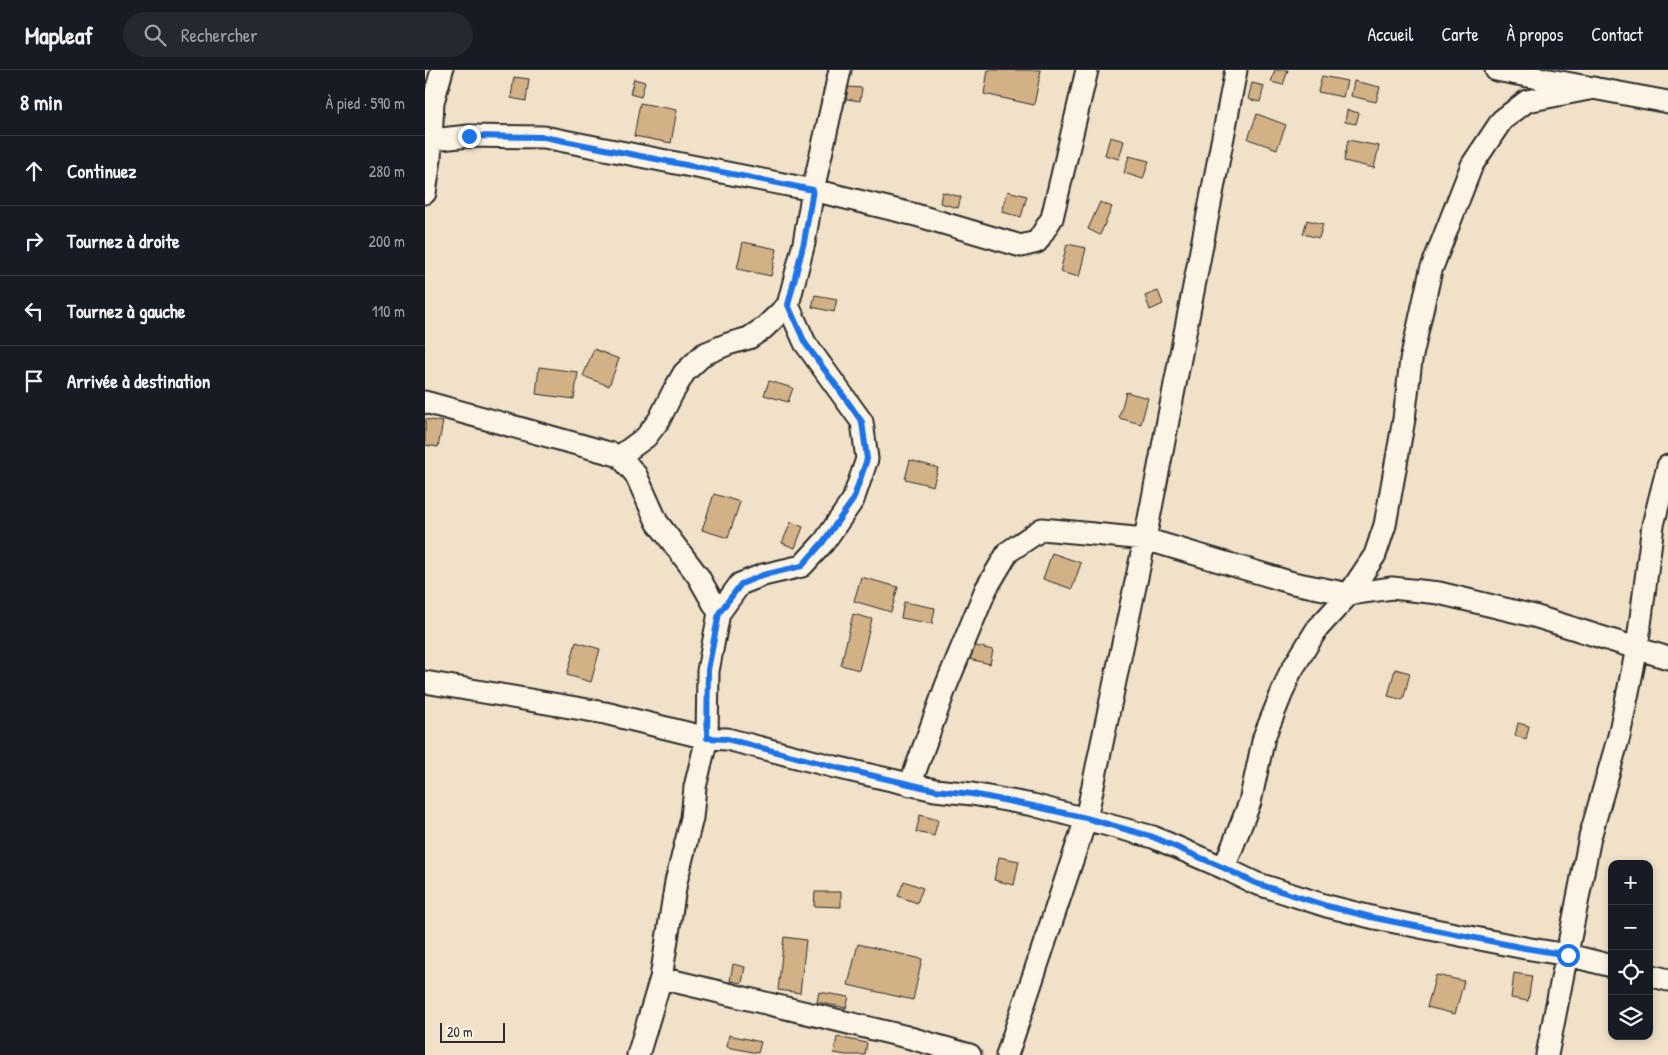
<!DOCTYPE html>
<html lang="fr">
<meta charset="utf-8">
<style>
:root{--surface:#171b24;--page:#242831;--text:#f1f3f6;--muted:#9ea1a6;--line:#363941}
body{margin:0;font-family:"Patrick Hand",sans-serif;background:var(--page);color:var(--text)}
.controls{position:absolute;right:15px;bottom:15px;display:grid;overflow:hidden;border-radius:10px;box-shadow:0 2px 8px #0003}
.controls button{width:45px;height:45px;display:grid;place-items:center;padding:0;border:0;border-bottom:1px solid var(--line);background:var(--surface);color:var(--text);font:25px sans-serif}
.scale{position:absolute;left:15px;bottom:12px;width:65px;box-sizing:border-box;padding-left:5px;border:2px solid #2b2b2b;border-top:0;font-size:14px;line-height:18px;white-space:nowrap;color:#2b2b2b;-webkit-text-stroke:4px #fcf5e5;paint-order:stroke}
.stop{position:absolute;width:15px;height:15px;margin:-11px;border:4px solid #1a73e8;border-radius:50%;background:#fff}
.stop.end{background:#1a73e8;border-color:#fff;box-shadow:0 1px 5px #0008}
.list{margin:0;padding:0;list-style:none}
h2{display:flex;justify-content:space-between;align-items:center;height:65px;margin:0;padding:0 20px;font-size:21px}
h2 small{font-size:16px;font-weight:400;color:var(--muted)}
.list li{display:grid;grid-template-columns:32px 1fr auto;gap:15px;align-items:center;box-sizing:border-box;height:70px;padding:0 20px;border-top:1px solid var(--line)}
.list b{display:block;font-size:19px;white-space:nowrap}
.list em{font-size:16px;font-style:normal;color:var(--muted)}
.icon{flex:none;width:28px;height:28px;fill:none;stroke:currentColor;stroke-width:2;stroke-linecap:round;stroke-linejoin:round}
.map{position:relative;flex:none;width:1243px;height:985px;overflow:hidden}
header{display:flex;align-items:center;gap:30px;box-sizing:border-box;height:70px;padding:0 25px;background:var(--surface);border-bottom:1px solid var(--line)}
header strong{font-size:24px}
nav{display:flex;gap:28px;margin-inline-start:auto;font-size:18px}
.search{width:350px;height:45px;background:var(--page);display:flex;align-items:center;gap:12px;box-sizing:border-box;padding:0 18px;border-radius:28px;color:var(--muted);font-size:19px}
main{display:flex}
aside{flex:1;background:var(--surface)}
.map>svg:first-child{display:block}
</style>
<header>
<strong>Mapleaf</strong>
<div class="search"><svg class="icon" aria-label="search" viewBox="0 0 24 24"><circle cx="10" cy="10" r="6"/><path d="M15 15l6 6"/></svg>Rechercher</div>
<nav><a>Accueil</a><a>Carte</a><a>À propos</a><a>Contact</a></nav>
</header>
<main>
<aside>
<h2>8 min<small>À pied · 590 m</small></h2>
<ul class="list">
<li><svg class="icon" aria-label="ahead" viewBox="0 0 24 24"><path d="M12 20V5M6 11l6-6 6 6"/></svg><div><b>Continuez</b></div><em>280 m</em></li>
<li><svg class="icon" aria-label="right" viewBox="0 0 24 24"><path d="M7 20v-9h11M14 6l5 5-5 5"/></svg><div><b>Tournez à droite</b></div><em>200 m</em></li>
<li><svg class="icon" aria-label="left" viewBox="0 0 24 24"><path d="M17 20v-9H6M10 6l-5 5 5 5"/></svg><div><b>Tournez à gauche</b></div><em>110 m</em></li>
<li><svg class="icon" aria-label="arrive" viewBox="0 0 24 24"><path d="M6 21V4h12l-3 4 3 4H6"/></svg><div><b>Arrivée à destination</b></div></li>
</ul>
</aside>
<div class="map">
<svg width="1243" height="985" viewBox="0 0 1243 985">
<rect width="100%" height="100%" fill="#f0e1c8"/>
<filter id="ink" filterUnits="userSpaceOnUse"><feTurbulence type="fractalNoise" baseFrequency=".02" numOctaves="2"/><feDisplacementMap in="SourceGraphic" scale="10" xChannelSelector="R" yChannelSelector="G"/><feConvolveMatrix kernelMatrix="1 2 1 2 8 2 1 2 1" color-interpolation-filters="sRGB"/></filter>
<g filter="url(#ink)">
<path fill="#d3b186" stroke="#2b2b2b" d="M563 0H616L609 35 559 24Z
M850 0H863L858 15 846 12Z
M897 6 922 11 918 27 893 22Z
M89 7 104 9 101 31 86 28Z
M209 9 220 12 216 27 205 24Z
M929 11 955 17 951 32 926 26Z
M827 13 839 16 835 32 823 29Z
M423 17 437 18 435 31 421 29Z
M215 33 252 40 246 73 209 66Z
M922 40 934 43 931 54 920 52Z
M832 44 861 55 852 79 823 69Z
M685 67 699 71 694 89 680 85Z
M923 70 954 76 949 98 919 91Z
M704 86 724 91 718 109 699 103Z
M583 121 602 126 596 147 577 142Z
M517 122 536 127 533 138 515 133Z
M675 132 687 137 675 165 663 159Z
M882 150 898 154 894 168 878 164Z
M318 172 352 179 346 206 312 199Z
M642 174 661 178 654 207 635 202Z
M733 221 738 234 725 240 720 226Z
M390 225 412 229 409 242 387 237Z
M169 279 194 289 184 316 158 306Z
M114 297 153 302 149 329 111 324Z
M344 311 368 318 363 332 339 325Z
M701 322 723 328 716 354 694 348Z
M0 349 18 352 13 377 0 375Z
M485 390 513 398 508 416 480 409Z
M289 424 315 432 303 468 277 460Z
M366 452 378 457 370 478 357 473Z
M627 483 656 493 647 519 618 509Z
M436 507 473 517 466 542 429 531Z
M479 532 510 538 507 554 476 548Z
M428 544 447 549 434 600 416 595Z
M151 572 175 579 166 612 142 605Z
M543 574 568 580 565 594 540 588Z
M970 599 985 603 978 630 963 626Z
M1093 653 1104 656 1101 669 1090 666Z
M495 745 513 750 509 766 491 762Z
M574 787 594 791 589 815 569 810Z
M479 811 498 818 492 833 473 826Z
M390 822H416V837L389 836Z
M359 867 381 870 375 923 353 920Z
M433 874 497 889 488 930 423 915Z
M308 894 320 897 317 913 305 911Z
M1089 903 1107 906 1103 931 1086 928Z
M1011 905 1039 911 1030 944 1002 937Z
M394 922 424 927 421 938 392 932Z
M304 965 336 972 333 983 302 977Z
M412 967 442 973 440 985H421L409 983Z"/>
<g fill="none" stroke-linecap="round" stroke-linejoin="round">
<g stroke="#2b2b2b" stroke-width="25">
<path id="street" d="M1071 0 1243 32
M6 70 44 66 119 67 388 120 415 0
M0 123 5 89 8 32 17 0
M0 332 195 386 211 405 232 452 273 506 294 543
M195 386 221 367 234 350 247 324 259 303 279 284 303 274 324 268 339 258 363 235 379 173 388 120 491 145 596 176 612 172 627 148 662 0
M0 612 180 643 282 668 302 669 410 697 510 720 547 724 608 735 728 767 799 798 830 813 902 836 950 848 1100 878 1143 885 1187 896
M485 715 521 616 561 519 583 482 617 459 720 469 868 513 924 524 950 485 960 455 979 349 986 290 1006 200 1047 95 1077 50 1102 31 1169 18
M799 798 825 732 839 667 865 603 892 559 924 524 967 518 1014 523 1109 546 1243 588
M1224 905 1243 910
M236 908 482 967 545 985
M213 985 236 908 251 812 267 748 270 717 282 668 283 601 294 543 315 514 338 505 377 496 399 472 428 430 442 389 437 352 380 273 363 235
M582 985 661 749 720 469 811 0
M1122 985 1165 767 1194 666 1212 578 1228 455 1243 396"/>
</g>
<use href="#street" stroke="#fcf5e5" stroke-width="21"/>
</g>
</g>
<g fill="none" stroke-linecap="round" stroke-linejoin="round" filter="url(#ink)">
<path stroke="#1a73e8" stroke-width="6" d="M44 66 119 67 388 120 379 172 363 235 380 273 413 318 437 352 442 389 428 430 398 472 377 496 338 505 316 514 294 543 283 600 282 668 302 669 410 697 510 720 547 724 608 736 661 748 728 767 799 798 830 813 902 836 950 848 1100 878 1143 885"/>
</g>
</svg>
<div class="controls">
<button>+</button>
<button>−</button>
<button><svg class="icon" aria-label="locate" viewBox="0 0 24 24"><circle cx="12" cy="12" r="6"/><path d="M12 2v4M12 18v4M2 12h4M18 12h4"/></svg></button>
<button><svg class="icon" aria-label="layers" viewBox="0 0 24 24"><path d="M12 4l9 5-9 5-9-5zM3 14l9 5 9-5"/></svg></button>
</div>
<div class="scale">20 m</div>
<div class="stop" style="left:1143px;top:885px"></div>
<div class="stop end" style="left:44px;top:66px"></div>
</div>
</main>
